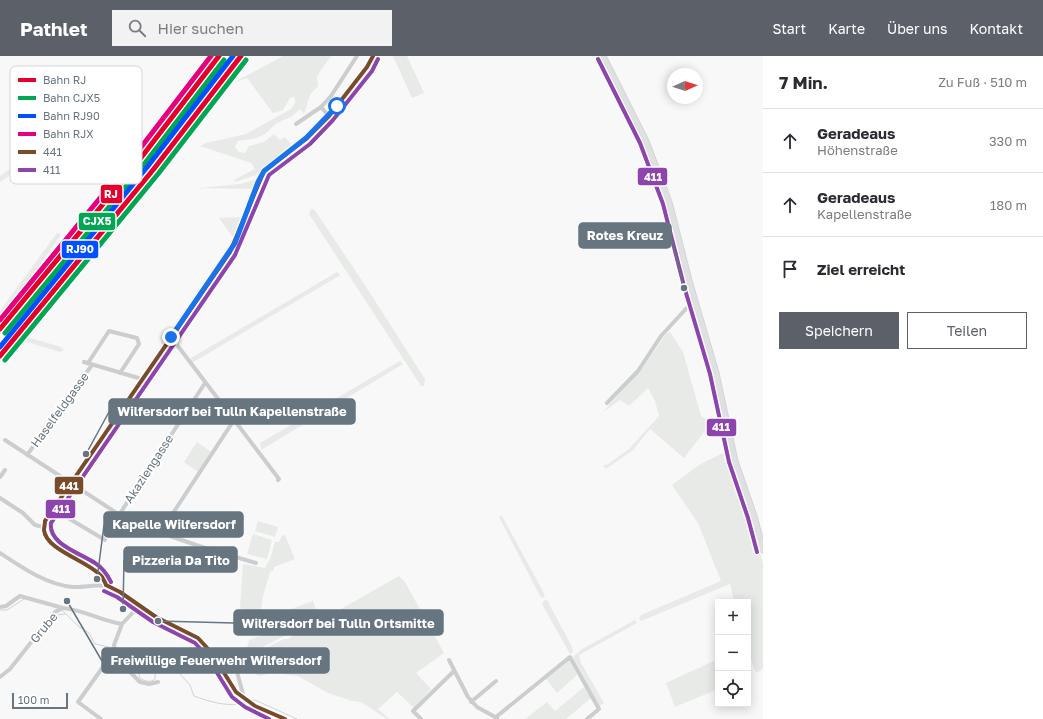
<!DOCTYPE html>
<html lang="de">
<meta charset="utf-8">
<style>
:root{--surface:#fff;--page:#f2f2f3;--text:#2b2b33;--muted:#7c7c81;--line:#e1e1e2;--accent:#5c6169}
body{margin:0;font-family:"Golos Text",sans-serif;background:var(--page);color:var(--text)}
.controls{position:absolute;right:12px;bottom:12px;display:grid;overflow:hidden;border-radius:0px;box-shadow:0 2px 10px #0003}
.controls button{width:36px;height:36px;display:grid;place-items:center;padding:0;border:0;border-bottom:1px solid var(--line);background:var(--surface);color:var(--text);font:20px sans-serif}
.compass{position:absolute;left:667px;top:12px;width:36px;height:36px;border-radius:50%;background:var(--surface);box-shadow:0 2px 10px #0003;rotate:87deg}
.scale{position:absolute;left:12px;bottom:10px;width:56px;box-sizing:border-box;padding-left:4px;border:2px solid #667580;border-top:0;font-size:11px;line-height:14px;white-space:nowrap;color:#667580;-webkit-text-stroke:3px #fff;paint-order:stroke}
.stop{position:absolute;width:12px;height:12px;margin:-9px;border:3px solid #1a73e8;border-radius:50%;background:#fff}
.stop.end{background:#1a73e8;border-color:#fff;box-shadow:0 1px 4px #0008}
.list{margin:0;padding:0;list-style:none}
h2{display:flex;justify-content:space-between;align-items:center;height:52px;margin:0;padding:0 16px;font-size:17px}
h2 small{font-size:13px;font-weight:400;color:var(--muted)}
.list li{display:grid;grid-template-columns:26px 1fr auto;gap:12px;align-items:center;box-sizing:border-box;height:64px;padding:0 16px;border-top:1px solid var(--line)}
.list b{display:block;font-size:15px;white-space:nowrap}
.list p{margin:0;font-size:13px;white-space:nowrap;color:var(--muted)}
.list em{font-size:13px;font-style:normal;color:var(--muted)}
.actions{display:flex;gap:8px;padding:12px 16px}
.actions a{flex:1;padding:9px 0;border:1px solid var(--accent);border-radius:0px;text-align:center;font-size:14px;color:var(--accent)}
.actions .main{background:var(--accent);color:#fff}
.icon{flex:none;width:22px;height:22px;fill:none;stroke:currentColor;stroke-width:2;stroke-linecap:round;stroke-linejoin:round}
.map{position:relative;flex:none;width:763px;height:663px;overflow:hidden}
header{display:flex;align-items:center;gap:24px;box-sizing:border-box;height:56px;padding:0 20px;background:var(--accent);color:#fff}
header strong{font-size:19px}
nav{display:flex;gap:22px;margin-inline-start:auto;font-size:14px}
.search{width:280px;height:36px;background:var(--page);display:flex;align-items:center;gap:10px;box-sizing:border-box;padding:0 14px;border-radius:0px;color:var(--muted);font-size:15px}
main{display:flex}
aside{flex:1;background:var(--surface)}
.map>svg:first-child{display:block}
</style>
<header>
<strong>Pathlet</strong>
<div class="search"><svg class="icon" aria-label="search" viewBox="0 0 24 24"><circle cx="10" cy="10" r="6"/><path d="M15 15l6 6"/></svg>Hier suchen</div>
<nav><a>Start</a><a>Karte</a><a>Über uns</a><a>Kontakt</a></nav>
</header>
<main>
<div class="map">
<svg width="763" height="663" viewBox="0 0 763 663">
<rect width="100%" height="100%" fill="#f8f8f8"/>
<path fill="#e7eae6" d="M283 0H331L317 20 318 30 310 39 304 58 300 53 291 61 277 67 265 78 257 82 238 85 235 91 239 96 245 97 249 90 264 86 274 78 280 84 285 81 291 88 256 119 235 126 234 124 255 113 251 107 200 90 206 87 246 78 291 53 295 47V41L290 42 283 54 273 57 247 22 233 27Z
M393 0H407L424 37 412 42Z
M110 45 114 46 113 48 0 126V120Z
M255 124 251 133 202 132 199 134 200 132 240 128Z
M314 153 363 226 425 323 424 330H421L309 158 310 154Z
M241 161 234 183 219 162Z
M57 177H60L61 179 0 266V255Z
M337 216 340 218 339 220 197 304 193 306 191 304V302Z
M0 273 61 291 64 294 60 296 0 278Z
M670 276 683 296 701 360 711 367 684 402 650 373 633 394 606 413 603 409H607L629 393 659 360 655 345 648 332 629 350 620 344 603 356 641 314 666 278Z
M400 305 403 308 261 394 260 387Z
M197 386 211 396 198 416 184 406Z
M729 394 750 458 763 508V613L756 617 748 596V546H734L730 528 641 565 639 562 641 559 721 525 698 467 672 429 699 409Z
M500 460H502L545 539 543 542 540 540 499 461Z
M258 465 278 471 275 481 255 475Z
M253 478 272 484 267 503 247 498Z
M285 479 295 503 274 511V514L270 516 263 540 260 561 280 557 313 545 319 562 249 598 247 592 249 584 276 574 272 562 258 567 248 579 254 556 244 555 240 552 243 508 265 512 270 503 275 486H279L282 480Z
M399 520 405 526 444 597 416 617 431 633 414 652 397 636 378 653 389 663H387L361 646 352 645 328 637 298 620 274 617 258 620 245 609 256 597 284 583H288Z
M545 544H547L571 589 573 596 570 598 542 548Z
M635 564 637 567 579 599 581 607 604 647 599 650 573 601 582 593Z
M718 603V633L675 651 666 627Z
M568 605 571 606 577 619 557 637 546 623Z
M584 631 591 642 566 663H525L547 646 555 655Z"/>
<g fill="none" stroke-linecap="round" stroke-linejoin="round">
<path stroke="#cdd4d6" stroke-width="1" d="M0 554H7L24 543
M62 554 78 570 89 577 95 588 113 592
M57 559 66 558
M116 592C130 594 126 602 132 611H137L140 622C145 625 150 627 155 623V618L158 614 176 615 179 617 190 629 194 640C211 646 229 652 247 646
M250 645 255 644 297 663"/>
<g stroke="#d4d5d6" stroke-width="7">
<path id="major" d="M603 0 646 85 669 146 690 228 716 317 735 405 754 460 763 494"/>
</g>
<path stroke="#cbcdce" stroke-width="4" d="M321 51 329 60
M296 68 321 51 331 40 357 0
M171 281 279 423 278 424
M84 306 142 323
M88 307 109 275 137 282 139 288 120 317
M607 347 638 315 661 280 695 243
M5 384 132 467 199 490 256 507
M27 399 92 309
M0 421 5 414
M0 442 23 457 35 469 43 471
M53 453 105 484
M119 459 205 327
M160 477 234 364
M0 497C21 511 47 529 73 531 85 532 98 527 109 531L163 566 180 571 196 580 210 594 232 630 242 641 255 651 285 663
M106 529C101 504 32 495 45 465L230 196 239 177 258 126 264 115 306 83 329 60 367 11 373 0
M0 551 6 550 20 540 63 552
M112 598 140 626 149 628 158 626
M449 604 468 641 477 651 497 662
M0 621 10 613 55 556 63 552C84 554 102 565 122 568L139 550
M242 641 243 638 237 616 249 601
M471 646 496 625
M496 661 570 601 599 653 587 663
M101 663 78 646 115 594 114 589 122 568
M421 663 413 655 453 616"/>
<use href="#major" stroke="#dfe0e1" stroke-width="5"/>
<g stroke="#fff" stroke-width="7">
<path id="bus-1" d="M106 529C105 526 103 523 102 521 90 505 46 495 44 474 44 472 45 468 45 465L230 196 264 115 306 83 329 60 367 11 373 0
M106 529 120 536 156 561 198 582 211 596 236 636 255 650 285 663"/>
</g>
<g stroke="#fff" stroke-width="7">
<path id="bus-2" d="M598 3 640 87 663 148 684 230 710 318 729 406 748 462 757 496
M111 526C107 518 103 512 95 507 80 497 48 488 51 467L235 199 269 119 310 88 333 64 372 15 378 3
M104 535 117 541 153 566 195 587 206 599 232 641 245 651 269 663"/>
</g>
<use href="#bus-1" stroke="#7a4b2a" stroke-width="4"/>
<use href="#bus-2" stroke="#8e44ad" stroke-width="4"/>
<g stroke="#fff" stroke-width="8">
<path id="rail-1" d="M0 273 137 107 219 0
M0 300 153 114 241 0"/>
</g>
<g stroke="#fff" stroke-width="8">
<path id="rail-2" d="M5 277 142 111 224 4
M5 304 158 118 246 4"/>
</g>
<g stroke="#fff" stroke-width="8">
<path id="rail-3" d="M0 291 148 110 233 0"/>
</g>
<g stroke="#fff" stroke-width="8">
<path id="rail-4" d="M0 264 132 103 211 0"/>
</g>
<use href="#rail-1" stroke="#e4002b" stroke-width="5"/>
<use href="#rail-2" stroke="#00a651" stroke-width="5"/>
<use href="#rail-3" stroke="#0050ff" stroke-width="5"/>
<use href="#rail-4" stroke="#e5007d" stroke-width="5"/>
</g>
<g fill="none" stroke-linecap="round" stroke-linejoin="round">
<path stroke="#1a73e8" stroke-width="5" d="M171 281 235 187 258 126 264 115 306 82 337 50"/>
</g>
<g text-anchor="middle" stroke-width="4" stroke-linejoin="round" paint-order="stroke">
<g font-size="12" fill="#667580" stroke="#fff">
<text transform="translate(60 354) rotate(-54)" y="4">Haselfeldgasse</text>
<text transform="translate(149 413) rotate(-57)" y="4">Akaziengasse</text>
<text transform="translate(44 572) rotate(-50)" y="4">Grube</text>
</g>
</g>
<rect x="10" y="10" width="132" height="118" rx="6" fill="#fff" stroke="#d1d6d9" stroke-width="1"/>
<rect x="18" y="22" width="18" height="4" fill="#e4002b"/>
<rect x="18" y="40" width="18" height="4" fill="#00a651"/>
<rect x="18" y="58" width="18" height="4" fill="#0050ff"/>
<rect x="18" y="76" width="18" height="4" fill="#e5007d"/>
<rect x="18" y="94" width="18" height="4" fill="#7a4b2a"/>
<rect x="18" y="112" width="18" height="4" fill="#8e44ad"/>
<g font-size="11" fill="#667580">
<text x="43" y="28">Bahn RJ</text>
<text x="43" y="46">Bahn CJX5</text>
<text x="43" y="64">Bahn RJ90</text>
<text x="43" y="82">Bahn RJX</text>
<text x="43" y="100">441</text>
<text x="43" y="118">411</text>
</g>
<path fill="none" stroke="#667580" stroke-width="1.5" d="M684 232L671 180M86 398L109 356M97 523L104 469M123 553L124 504M158 565L234 567M67 545L102 605"/>
<g fill="#667580" stroke="#fff" stroke-width="1.5">
<circle cx="684" cy="232" r="4"/>
<circle cx="86" cy="398" r="4"/>
<circle cx="97" cy="523" r="4"/>
<circle cx="123" cy="553" r="4"/>
<circle cx="158" cy="565" r="4"/>
<circle cx="67" cy="545" r="4"/>
</g>
<g fill="#667580" stroke="#667580" stroke-width="1.5">
<rect x="579" y="167" width="92" height="25" rx="4"/>
<rect x="109" y="343" width="246" height="25" rx="4"/>
<rect x="104" y="456" width="139" height="25" rx="4"/>
<rect x="124" y="491" width="113" height="25" rx="4"/>
<rect x="234" y="554" width="209" height="25" rx="4"/>
<rect x="102" y="592" width="227" height="25" rx="4"/>
</g>
<g font-size="13" text-anchor="middle" font-weight="bold" fill="#fff">
<text x="625" y="184">Rotes Kreuz</text>
<text x="232" y="360">Wilfersdorf bei Tulln Kapellenstraße</text>
<text x="174" y="473">Kapelle Wilfersdorf</text>
<text x="181" y="509">Pizzeria Da Tito</text>
<text x="338" y="572">Wilfersdorf bei Tulln Ortsmitte</text>
<text x="216" y="609">Freiwillige Feuerwehr Wilfersdorf</text>
</g>
<g stroke="#fff" stroke-width="1.5">
<rect x="637" y="111" width="31" height="19" rx="4" fill="#8e44ad"/>
<rect x="100" y="128" width="23" height="20" rx="4" fill="#e4002b"/>
<rect x="78" y="156" width="38" height="19" rx="4" fill="#00a651"/>
<rect x="61" y="184" width="38" height="19" rx="4" fill="#0050ff"/>
<rect x="706" y="362" width="31" height="19" rx="4" fill="#8e44ad"/>
<rect x="54" y="420" width="30" height="19" rx="4" fill="#7a4b2a"/>
<rect x="45" y="443" width="31" height="20" rx="4" fill="#8e44ad"/>
</g>
<g font-size="11" text-anchor="middle" font-weight="bold" fill="#fff">
<text x="653" y="125">411</text>
<text x="111" y="142">RJ</text>
<text x="97" y="169">CJX5</text>
<text x="80" y="197">RJ90</text>
<text x="721" y="375">411</text>
<text x="69" y="434">441</text>
<text x="61" y="457">411</text>
</g>
</svg>
<div class="controls">
<button>+</button>
<button>−</button>
<button><svg class="icon" aria-label="locate" viewBox="0 0 24 24"><circle cx="12" cy="12" r="6"/><path d="M12 2v4M12 18v4M2 12h4M18 12h4"/></svg></button>
</div>
<svg class="compass" viewBox="-18 -18 36 36"><path d="M0-13l5 13h-10z" fill="#e53935"/><path d="M0 13l5-13h-10z" fill="#7c7c81"/></svg>
<div class="scale">100 m</div>
<div class="stop" style="left:337px;top:50px"></div>
<div class="stop end" style="left:171px;top:281px"></div>
</div>
<aside>
<h2>7 Min.<small>Zu Fuß · 510 m</small></h2>
<ul class="list">
<li><svg class="icon" aria-label="ahead" viewBox="0 0 24 24"><path d="M12 20V5M6 11l6-6 6 6"/></svg><div><b>Geradeaus</b><p>Höhenstraße</p></div><em>330 m</em></li>
<li><svg class="icon" aria-label="ahead" viewBox="0 0 24 24"><path d="M12 20V5M6 11l6-6 6 6"/></svg><div><b>Geradeaus</b><p>Kapellenstraße</p></div><em>180 m</em></li>
<li><svg class="icon" aria-label="arrive" viewBox="0 0 24 24"><path d="M6 21V4h12l-3 4 3 4H6"/></svg><div><b>Ziel erreicht</b></div></li>
</ul>
<div class="actions"><a class="main">Speichern</a><a>Teilen</a></div>
</aside>
</main>
